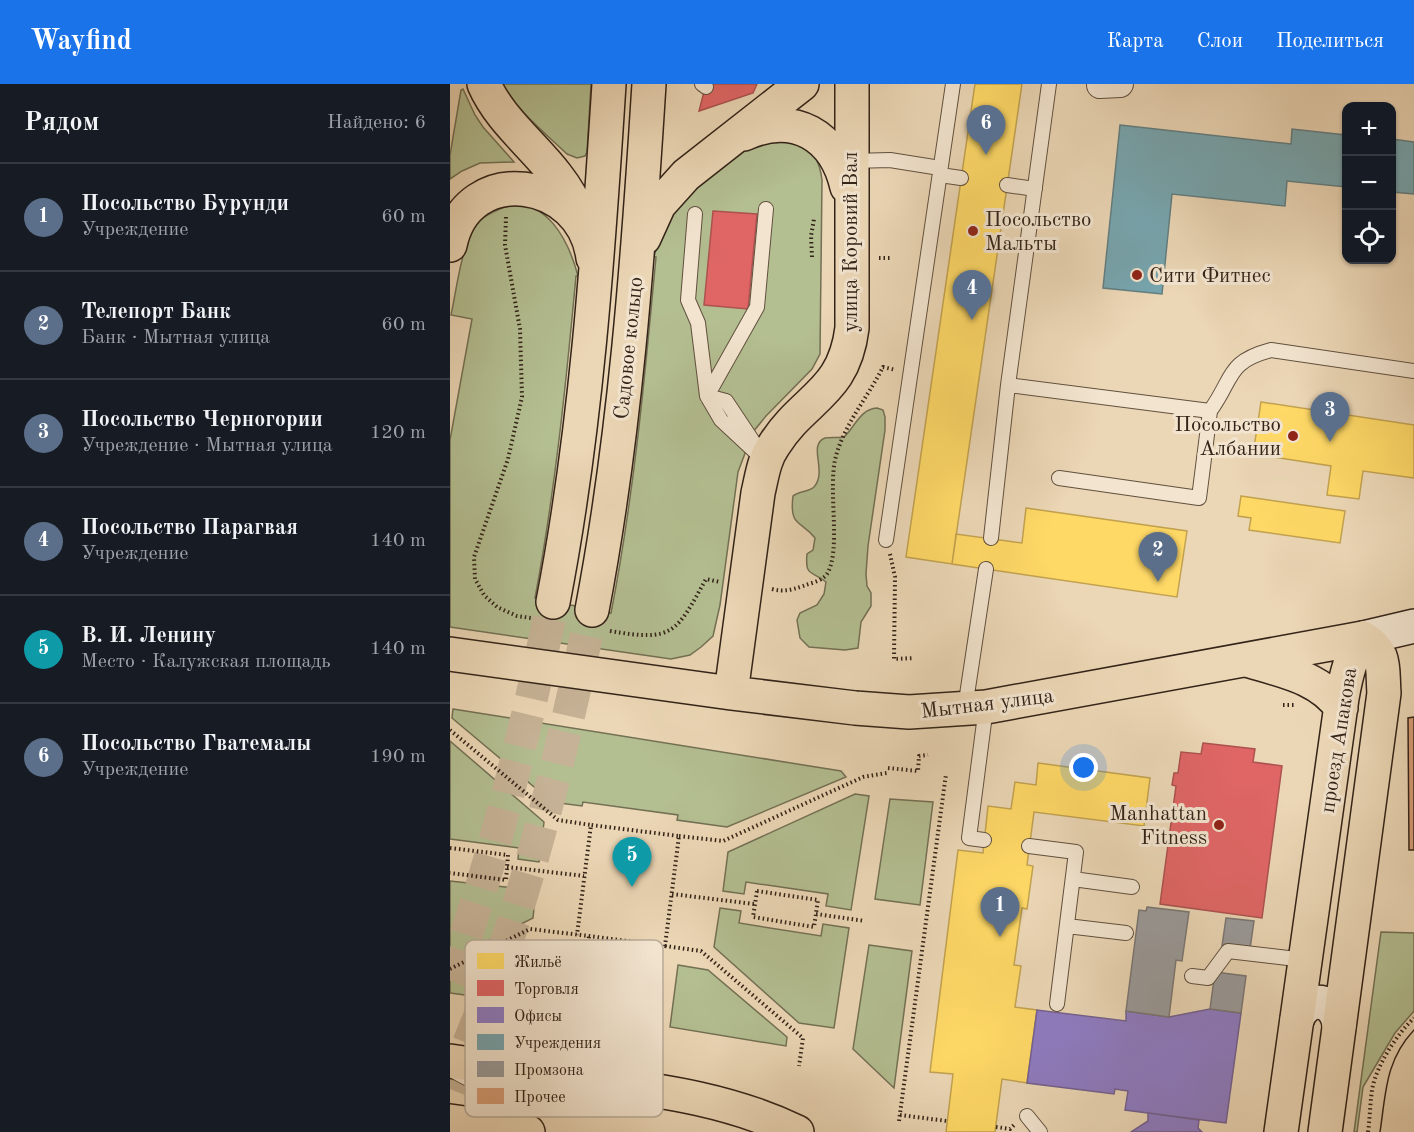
<!DOCTYPE html>
<html lang="ru">
<meta charset="utf-8">
<style>
:root{--surface:#171b24;--page:#20242c;--text:#f1f3f6;--muted:#9ea1a6;--line:#363941;--accent:#1a73e8}
body{margin:0;font-family:"Old Standard TT",serif;background:var(--page);color:var(--text)}
.controls{position:absolute;right:18px;top:18px;display:grid;overflow:hidden;border-radius:12px;box-shadow:0 2px 4px #0004}
.controls button{width:54px;height:54px;display:grid;place-items:center;padding:0;border:0;border-bottom:2px solid var(--line);background:var(--surface);color:var(--text);font:30px sans-serif}
.you{position:absolute;left:634px;top:684px;width:21px;height:21px;margin:-15px;border:4px solid #fff;border-radius:50%;background:#1a73e8;box-shadow:0 0 0 9px #1a73e833}
.badge{display:grid;place-items:center;width:39px;height:39px;border-radius:50%;background:var(--accent);color:#fff;font-size:20px;font-weight:700}
.pin{position:absolute;translate:-50% -50px;filter:drop-shadow(0 2px 3px #0008)}
.pin::after{content:'';position:absolute;top:32px;width:21px;height:18px;background:inherit;clip-path:polygon(0 0,100% 0,50% 100%)}
.list{margin:0;padding:0;list-style:none}
h2{display:flex;justify-content:space-between;align-items:center;height:78px;margin:0;padding:0 24px;font-size:26px}
h2 small{font-size:20px;font-weight:400;color:var(--muted)}
.list li{display:grid;grid-template-columns:39px 1fr auto;gap:18px;align-items:center;box-sizing:border-box;height:108px;padding:0 24px;border-top:2px solid var(--line)}
.list b{display:block;font-size:22px;white-space:nowrap}
.list p{margin:0;font-size:20px;white-space:nowrap;color:var(--muted)}
.list em{font-size:20px;font-style:normal;color:var(--muted)}
.icon{flex:none;width:33px;height:33px;fill:none;stroke:currentColor;stroke-width:2;stroke-linecap:round;stroke-linejoin:round}
.map{position:relative;flex:none;width:964px;height:1048px;overflow:hidden}
header{display:flex;align-items:center;gap:36px;box-sizing:border-box;height:84px;padding:0 30px;background:var(--accent);color:#fff}
header strong{font-size:28px}
nav{display:flex;gap:33px;margin-inline-start:auto;font-size:21px}
main{display:flex}
aside{flex:1;background:var(--surface)}
.map>svg:first-child{display:block}
</style>
<header>
<strong>Wayfind</strong>
<nav><a>Карта</a><a>Слои</a><a>Поделиться</a></nav>
</header>
<main>
<aside>
<h2>Рядом<small>Найдено: 6</small></h2>
<ul class="list">
<li><span class="badge" style="background:#5c6f8a">1</span><div><b>Посольство Бурунди</b><p>Учреждение</p></div><em>60 m</em></li>
<li><span class="badge" style="background:#5c6f8a">2</span><div><b>Телепорт Банк</b><p>Банк · Мытная улица</p></div><em>60 m</em></li>
<li><span class="badge" style="background:#5c6f8a">3</span><div><b>Посольство Черногории</b><p>Учреждение · Мытная улица</p></div><em>120 m</em></li>
<li><span class="badge" style="background:#5c6f8a">4</span><div><b>Посольство Парагвая</b><p>Учреждение</p></div><em>140 m</em></li>
<li><span class="badge" style="background:#0f9aa8">5</span><div><b>В. И. Ленину</b><p>Место · Калужская площадь</p></div><em>140 m</em></li>
<li><span class="badge" style="background:#5c6f8a">6</span><div><b>Посольство Гватемалы</b><p>Учреждение</p></div><em>190 m</em></li>
</ul>
</aside>
<div class="map">
<svg width="964" height="1048" viewBox="0 0 964 1048">
<rect width="100%" height="100%" fill="#ebd6b5"/>
<filter id="stains"><feTurbulence type="fractalNoise" baseFrequency=".00333" numOctaves="4"/><feColorMatrix values="0 0 0 0 .2 0 0 0 0 .09 0 0 0 0 .02 0 0 0 .5 -.17"/></filter>
<radialGradient id="worn" r=".72"><stop offset=".6" stop-color="#630" stop-opacity="0"/><stop offset="1" stop-color="#630" stop-opacity=".3"/></radialGradient>
<path fill="#b3be91" stroke="#737054" stroke-width="1.5" d="M53 0H141L137 68 135 72 127 74 117 70C94 48 68 28 53 0Z
M13 5 25 31 33 43 64 78 30 79 12 87 0 95V71L11 6Z
M344 53C362 68 369 72 372 96L370 270 362 285 316 332 303 348 288 388 270 521 263 552 251 563 240 571 221 575 0 543V356L22 235 1 231C7 203 10 171 23 146 29 134 40 129 52 124 96 109 119 158 128 192H126C116 300 105 408 85 514L161 529C184 411 195 292 206 173L204 172C208 159 212 145 220 134 237 107 290 62 321 55 328 54 337 54 344 53Z
M427 324 433 326 435 333V346L418 462 416 490 417 502 421 509V522L411 538 408 564 395 566 359 563 350 554 347 536 350 529 367 521 374 510 376 498C361 486 355 493 357 470L363 466 365 454C351 436 339 443 343 412 349 407 359 408 364 403 378 387 357 361 375 354 380 353 388 354 394 353 405 343 410 325 427 324Z
M3 625 391 687 396 693 277 743 227 736 228 731 133 718 132 722 102 718 2 634Z
M0 657 94 738 89 778 68 775 69 764 0 755Z
M405 710 419 712 401 826 376 822 378 810 296 798 294 810 273 807 278 768Z
M440 715 483 718 470 821 425 815Z
M67 793 87 795 83 834 0 876V797L65 804Z
M270 824 291 827 289 839 371 852 373 840 399 844 384 944 349 939 264 863Z
M931 848 964 849V927L945 949 913 1003 907 1048H904Z
M81 857 110 860 103 923 0 909V897Z
M419 861 462 867 444 1004 403 965Z
M228 881 258 886 337 953 336 962 220 943Z"/>
<path fill="#ffd966" stroke="#c2a24f" stroke-width="1.5" d="M525 0H572L502 480 456 473Z
M811 318 964 341V394L913 387 909 415 877 411 881 382 803 370Z
M791 412 895 427 890 459 799 446 801 434 788 432Z
M576 424 737 447 727 513 502 480 506 450 572 459Z
M588 679 700 694 694 742 584 728 577 781 583 782 577 825 572 824 564 881 571 882 565 923 587 926 577 999 552 995 545 1048H496L503 990 480 988 508 766 533 769 538 722 561 725 565 698 586 701Z"/>
<path fill="#e06666" stroke="#ac524f" stroke-width="1.5" d="M256 0H307L303 9 249 27Z
M263 127 307 130 298 225 254 221Z
M753 659 805 665 803 678 832 682 812 834 710 820 726 702 722 701 724 689H728L731 668 751 670Z"/>
<path fill="#8e7cc3" stroke="#736190" stroke-width="1.5" d="M760 925 791 929 776 1039 675 1026 678 1007 665 1005 664 1010 577 999 587 926 676 937V927L719 933Z
M698 1029 749 1036 748 1044 752 1048H681L698 1037Z"/>
<path fill="#76a5af" stroke="#627e82" stroke-width="1.5" d="M670 41 841 60 842 45 896 51V103L837 97 835 122 722 110 712 210 653 204Z
M942 55 964 58V110L942 108Z"/>
<path fill="#999" stroke="#7a7672" stroke-width="1.5" d="M697 823 739 828 732 877 726 876 719 933 676 927 689 826 696 827Z
M776 834 804 837 800 865 772 862Z
M765 888 796 892 791 929 760 925Z"/>
<path fill="#d89d76" stroke="#332318" stroke-width="1.5" d="M964 633V766H959L958 634Z"/>
<g fill="none" stroke-linecap="round" stroke-linejoin="round">
<path stroke="#c6b296" stroke-width="33" stroke-dasharray="33 16" stroke-linecap="butt" d="M0 897C45 774 75 647 103 518
M0 1005C20 956 41 907 57 857 93 749 118 637 142 526"/>
<g stroke="#61503f" stroke-width="16">
<path id="service" d="M252 0 256 3
M401 77 440 76 490 84
M490 91 511 94
M557 101 585 105
M245 130 238 216 248 239 257 312 271 336 315 377
M558 301 760 327C784 294 776 278 821 266L964 287
M257 312 307 223 316 125
M257 312 276 317 304 359
M609 394 749 414 760 327
M541 454 558 301 599 0
M436 456 503 0
M515 624 536 485
M534 756 519 754 536 623
M579 762 626 768 607 920
M623 795 682 803
M617 842 676 849
M742 892 758 894 778 867 855 876
M5 988 24 998 44 1022 49 1043
M577 1032 590 1048"/>
</g>
<g stroke="#61503f" stroke-width="28">
<path id="minor" d="M650 1 670 0"/>
</g>
<g stroke="#332318" stroke-width="36">
<path id="secondary" d="M913 554 964 542
M847 936C856 909 887 914 889 942"/>
</g>
<g stroke="#332318" stroke-width="36">
<path id="primary" d="M34 0C55 48 107 76 128 128
M294 50C344 27 385 51 397 103
M194 154 209 121 236 91 352 0
M0 161C17 76 133 93 143 174
M103 518C136 348 148 173 159 0
M142 526C175 353 188 176 199 0
M0 570 281 609 405 624 459 628 536 623 913 554
M800 577C833 587 871 594 891 624
M281 609 308 409C312 392 314 375 324 361 354 313 394 310 402 244V0
M0 977C49 984 97 991 146 998 215 1007 283 1017 347 1048
M0 1037 78 1048
M831 1048 892 614C896 592 900 573 913 554
M875 1048 934 609C932 584 937 569 913 554"/>
</g>
<path stroke="#332318" stroke-width="4" stroke-dasharray="1.5 3" stroke-linecap="butt" d="M56 133 55 161 70 245 72 313 58 375 24 473 25 495 34 511 47 523 67 532 81 534
M362 173 361 152 364 135
M429 174H441
M440 470 445 493 444 575 464 574
M322 505C334 508 341 506 353 502 361 499 372 497 377 490 392 465 377 404 386 372 395 339 418 313 433 283L446 286
M160 547C224 558 226 549 256 495L270 498
M833 621H845
M0 646 108 736 141 741
M438 684 468 687 469 672 478 671
M229 752 273 757 413 693 437 689
M0 764 58 771 56 796 0 789
M57 783 134 792
M307 807 368 816 364 843 303 833Z
M222 810 304 820
M366 830 415 837
M215 862 251 867 353 954 349 982
M0 885 80 845 139 852 215 862 229 752 141 741 127 851
M127 948 139 852
M194 957 206 861
M450 1031 497 1037
M449 1037 496 690
M546 1043 560 1045 564 1041
M918 1048C920 1034 920 1020 922 1006 926 982 947 950 964 934"/>
<use href="#service" stroke="#f2e4cf" stroke-width="14"/>
<use href="#minor" stroke="#f2e4cf" stroke-width="26"/>
<use href="#secondary" stroke="#f2e4cf" stroke-width="33"/>
<use href="#primary" stroke="#ebd6b5" stroke-width="33"/>
<path stroke="#332318" stroke-width="1.5" d="M930 1048C936 1009 935 977 964 946"/>
</g>
<g fill="#8f2418" stroke="#f2e4cf" stroke-width="2">
<circle cx="523" cy="147" r="6"/>
<circle cx="687" cy="191" r="6"/>
<circle cx="843" cy="352" r="6"/>
<circle cx="769" cy="741" r="6"/>
</g>
<g text-anchor="middle" stroke-width="6" stroke-linejoin="round" paint-order="stroke">
<g font-size="21" fill="#332318" stroke="#f2e4cf" text-anchor="start">
<text x="535" y="142">Посольство<tspan x="535" dy="24">Мальты</tspan></text>
<text x="699" y="198">Сити Фитнес</text>
<text x="831" y="347" text-anchor="end">Посольство<tspan x="831" dy="24">Албании</tspan></text>
<text x="757" y="736" text-anchor="end">Manhattan<tspan x="757" dy="24">Fitness</tspan></text>
</g>
<g font-size="21" fill="#332318" stroke="#f2e4cf">
<text transform="translate(400 158) rotate(-90)" y="7">улица Коровий Вал</text>
<text transform="translate(178 264) rotate(-84)" y="7">Садовое кольцо</text>
<text transform="translate(537 619) rotate(-7)" y="7">Мытная улица</text>
<text transform="translate(888 656) rotate(-81)" y="7">проезд Апакова</text>
</g>
</g>
<rect x="15" y="856" width="198" height="177" rx="9" fill="#f2e4cf" stroke="#b9aa98" stroke-width="1.5"/>
<rect x="27" y="869" width="27" height="16" fill="#ffd966"/>
<rect x="27" y="896" width="27" height="16" fill="#e06666"/>
<rect x="27" y="923" width="27" height="16" fill="#8e7cc3"/>
<rect x="27" y="950" width="27" height="16" fill="#76a5af"/>
<rect x="27" y="977" width="27" height="16" fill="#999"/>
<rect x="27" y="1004" width="27" height="16" fill="#d89d76"/>
<g font-size="16" fill="#332318">
<text x="64" y="883">Жильё</text>
<text x="64" y="910">Торговля</text>
<text x="64" y="937">Офисы</text>
<text x="64" y="964">Учреждения</text>
<text x="64" y="991">Промзона</text>
<text x="64" y="1018">Прочее</text>
</g>
<rect width="100%" height="100%" filter="url(#stains)"/>
<rect width="100%" height="100%" fill="url(#worn)"/>
</svg>
<div class="controls">
<button>+</button>
<button>−</button>
<button><svg class="icon" aria-label="locate" viewBox="0 0 24 24"><circle cx="12" cy="12" r="6"/><path d="M12 2v4M12 18v4M2 12h4M18 12h4"/></svg></button>
</div>
<div class="you"></div>
<div class="pin badge" style="left:550px;top:853px;background:#5c6f8a">1</div>
<div class="pin badge" style="left:708px;top:498px;background:#5c6f8a">2</div>
<div class="pin badge" style="left:880px;top:358px;background:#5c6f8a">3</div>
<div class="pin badge" style="left:522px;top:236px;background:#5c6f8a">4</div>
<div class="pin badge" style="left:182px;top:803px;background:#0f9aa8">5</div>
<div class="pin badge" style="left:536px;top:71px;background:#5c6f8a">6</div>
</div>
</main>
